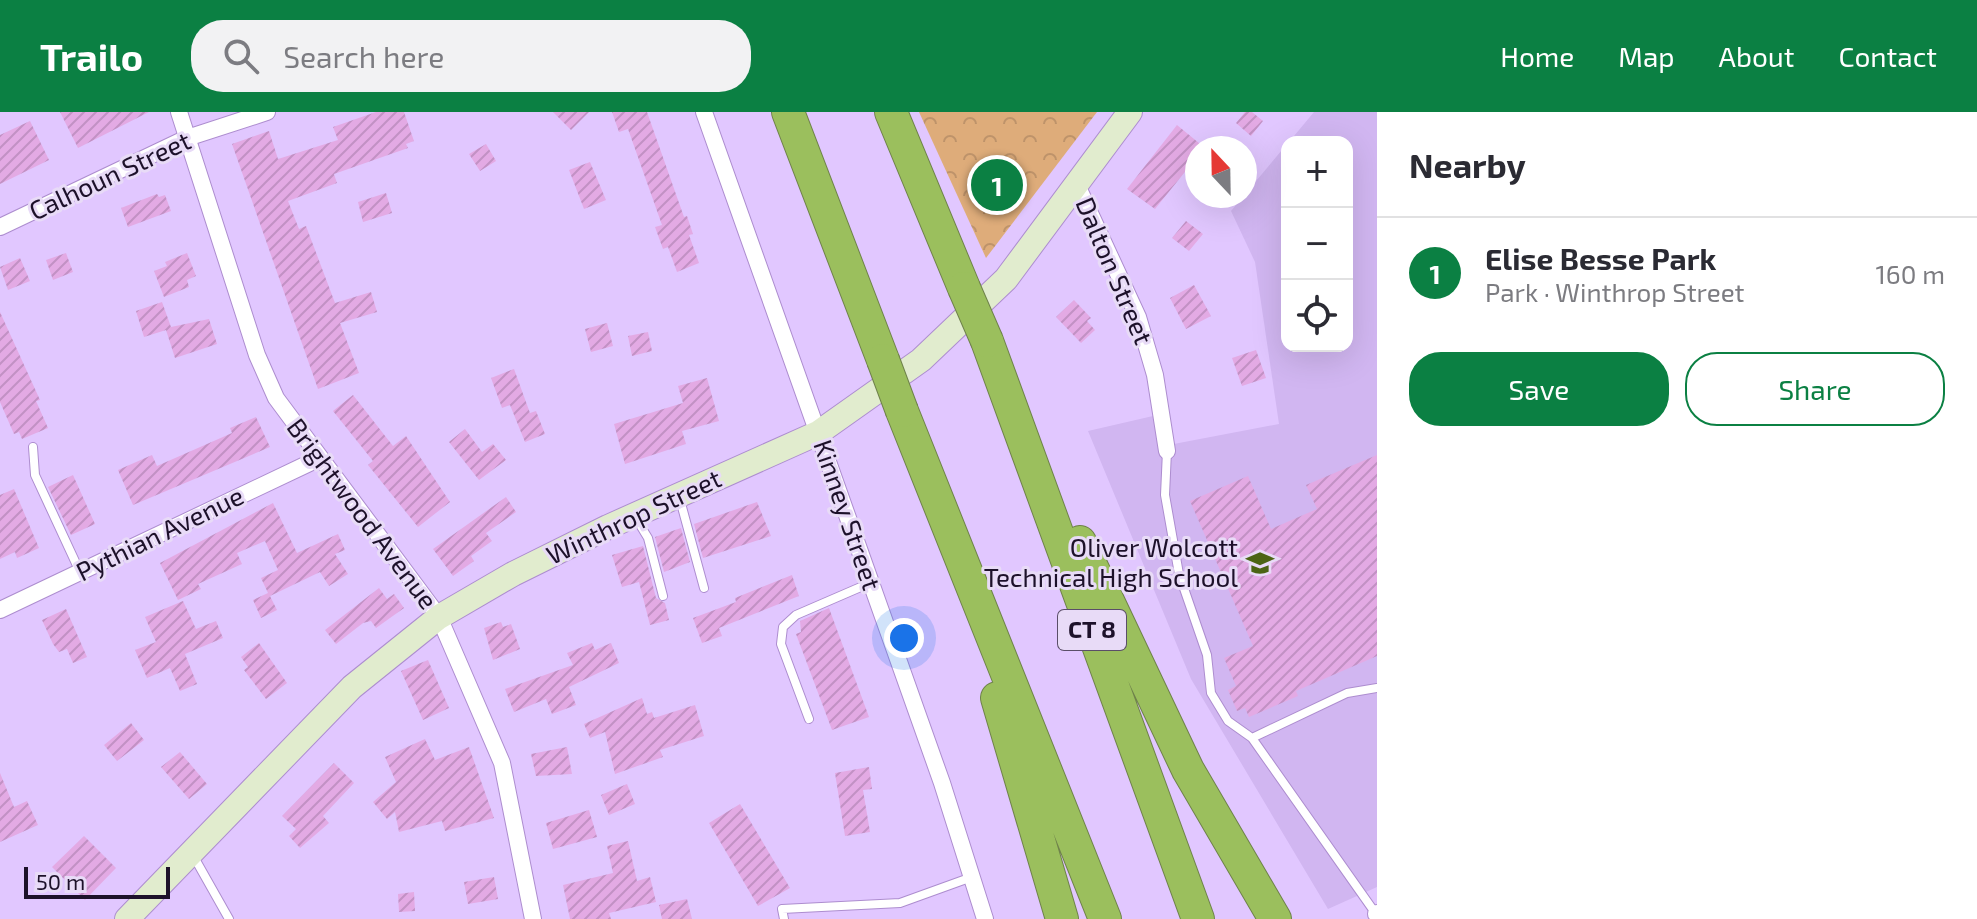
<!DOCTYPE html>
<meta charset="utf-8">
<style>
:root{--surface:#fff;--page:#f2f2f3;--text:#2b2b33;--muted:#7c7c81;--line:#e1e1e2;--accent:#0b8043}
body{margin:0;font-family:"Exo 2",sans-serif;background:var(--page);color:var(--text)}
.controls{position:absolute;right:24px;top:24px;display:grid;overflow:hidden;border-radius:16px;box-shadow:0 8px 32px #0002}
.controls button{width:72px;height:72px;display:grid;place-items:center;padding:0;border:0;border-bottom:2px solid var(--line);background:var(--surface);color:var(--text);font:40px sans-serif}
.compass{position:absolute;left:1185px;top:24px;width:72px;height:72px;border-radius:50%;background:var(--surface);box-shadow:0 8px 32px #0002;rotate:338deg}
.scale{position:absolute;left:24px;bottom:20px;width:146px;box-sizing:border-box;padding-left:8px;border:4px solid #1d112a;border-top:0;font-size:22px;line-height:28px;white-space:nowrap;color:#1d112a;-webkit-text-stroke:6px #e8dbf7;paint-order:stroke}
.you{position:absolute;left:904px;top:526px;width:28px;height:28px;margin:-20px;border:6px solid #fff;border-radius:50%;background:#1a73e8;box-shadow:0 0 0 12px #1a73e833}
.badge{display:grid;place-items:center;width:52px;height:52px;border-radius:50%;background:var(--accent);color:#fff;font-size:26px;font-weight:700}
.pin{position:absolute;translate:-50% -50%;border:4px solid #fff;box-shadow:0 2px 8px #0006}
.list{margin:0;padding:0;list-style:none}
h2{display:flex;justify-content:space-between;align-items:center;height:104px;margin:0;padding:0 32px;font-size:34px}
h2 small{font-size:26px;font-weight:400;color:var(--muted)}
.list li{display:grid;grid-template-columns:52px 1fr auto;gap:24px;align-items:center;box-sizing:border-box;height:112px;padding:0 32px;border-top:2px solid var(--line)}
.list b{display:block;font-size:30px;white-space:nowrap}
.list p{margin:0;font-size:26px;white-space:nowrap;color:var(--muted)}
.list em{font-size:26px;font-style:normal;color:var(--muted)}
.actions{display:flex;gap:16px;padding:24px 32px}
.actions a{flex:1;padding:18px 0;border:2px solid var(--accent);border-radius:32px;text-align:center;font-size:28px;color:var(--accent)}
.actions .main{background:var(--accent);color:#fff}
.icon{flex:none;width:44px;height:44px;fill:none;stroke:currentColor;stroke-width:2;stroke-linecap:round;stroke-linejoin:round}
.map{position:relative;flex:none;width:1377px;height:807px;overflow:hidden}
header{display:flex;align-items:center;gap:48px;box-sizing:border-box;height:112px;padding:0 40px;background:var(--accent);color:#fff}
header strong{font-size:38px}
nav{display:flex;gap:44px;margin-inline-start:auto;font-size:28px}
.search{width:560px;height:72px;background:var(--page);display:flex;align-items:center;gap:20px;box-sizing:border-box;padding:0 28px;border-radius:32px;color:var(--muted);font-size:30px}
main{display:flex}
aside{flex:1;background:var(--surface)}
.map>svg:first-child{display:block}
</style>
<header>
<strong>Trailo</strong>
<div class="search"><svg class="icon" aria-label="search" viewBox="0 0 24 24"><circle cx="10" cy="10" r="6"/><path d="M15 15l6 6"/></svg>Search here</div>
<nav><a>Home</a><a>Map</a><a>About</a><a>Contact</a></nav>
</header>
<main>
<div class="map">
<svg width="1377" height="807" viewBox="0 0 1377 807">
<defs>
<pattern id="park-crowns" width="20" height="18" patternUnits="userSpaceOnUse" patternTransform="scale(2)"><rect width="20" height="18" fill="#deac7a"/><path d="M2 6a3 3 0 1 1 6 0M12 15a3 3 0 1 1 6 0" fill="none" stroke="#be936a"/></pattern>
<pattern id="building-hatch" width="6" height="6" patternUnits="userSpaceOnUse" patternTransform="scale(2)"><rect width="6" height="6" fill="#e3aae4"/><path d="M-1 1l2-2M0 6l6-6M5 7l2-2" fill="none" stroke="#c291c4"/></pattern>
</defs>
<rect width="100%" height="100%" fill="#e1c7ff"/>
<path fill="#d1b6f1" d="M1314 0H1377V775L1328 797 1191 567 1088 319 1153 304 1158 335 1279 312 1255 150 1231 99 1287 32V234H1347V30H1289Z"/>
<path fill="url(#park-crowns)" d="M919 0H1097L986 146Z"/>
<path fill="url(#building-hatch)" d="M60 0H149L78 36Z
M376 0H404L414 29 406 32 408 36 334 62 337 71 288 89 299 117 306 114 335 191 371 180 377 200 340 211 359 261 318 277 232 32 269 19 278 47 338 28 333 15Z
M553 0H589L571 18Z
M612 0H647L684 105 687 104 693 122 689 123 699 151 677 160 668 135 663 137 655 115 662 113 628 17 619 20Z
M1245 0H1252L1263 9 1251 24 1236 11Z
M30 9 49 48 0 72V23Z
M1177 13 1205 36H1197V45L1155 97 1127 77Z
M486 32 496 49 480 59 469 42Z
M590 50 606 88 584 97 569 58Z
M386 81 392 101 363 110 358 90Z
M157 82 159 85 165 83 171 99 128 115 121 96Z
M1186 109 1203 122 1189 139 1172 126Z
M66 141 73 160 53 168 46 148Z
M187 141 196 164 187 168 189 175 164 185 154 159 167 154 165 150Z
M20 146 30 169 8 178 0 155Z
M1194 173 1211 204 1186 217 1170 186Z
M1074 188 1091 206 1087 209 1095 218 1081 231 1056 205Z
M162 190 171 215 209 207 217 232 175 246 166 218 144 225 136 199Z
M0 200 40 288 36 289 48 316 22 327 19 320 14 322 0 290Z
M607 211 613 234 591 240 585 217Z
M648 220 652 239 632 244 628 224Z
M1256 238 1266 266 1242 274 1232 246Z
M514 257 530 301 536 299 545 322 525 330 510 293 502 296 491 266Z
M707 266 719 309 682 319 686 332 625 352 614 312 683 291 678 274Z
M353 283 393 334 406 324 450 390 418 415 368 353 373 349 333 299Z
M256 305 270 335 133 393 118 358 152 343 157 354 232 321 230 316Z
M465 317 482 340 493 332 506 348 479 368 449 330Z
M1377 343V544L1296 579 1298 584 1249 605 1245 596 1237 599 1228 578 1236 574 1224 546 1253 534 1190 389 1248 364 1271 417 1317 397 1306 373Z
M73 363 95 412 71 423 48 375Z
M14 377 39 436 17 446 15 440 0 447V383Z
M506 385 516 400 486 421 492 429 471 444 474 449 453 464 433 437Z
M757 390 771 424 703 446 694 412Z
M273 391 297 441 338 422 345 438 335 442 348 462 329 474 320 460 270 484 277 498 261 506 253 488 268 481 261 466 278 458 265 429 237 441 242 452 198 472 201 477 178 488 160 451Z
M681 416 690 450 664 460 655 425Z
M643 434 656 486 665 491 669 508 650 513 639 470 622 475 612 443Z
M792 463 799 484 719 516 722 524 702 531 693 506 736 490 735 486Z
M379 476 387 487 394 482 404 496 376 516 371 509 363 511 336 532 325 518Z
M183 489 196 517 216 509 223 526 185 542 197 572 180 579 170 556 147 566 135 538 156 530 145 505Z
M829 496 869 605 832 618 796 522 801 520 800 509Z
M66 497 87 545 73 551 67 537 59 540 53 532 42 508Z
M501 510 503 515 511 512 520 537 493 548 484 516Z
M259 531 287 571 266 587 244 558 248 555 241 545Z
M592 531 595 538 611 531 619 551 569 575 576 593 552 602 546 587 514 600 505 577 573 553 567 541Z
M428 548 449 596 423 608 401 559Z
M642 586 647 602 652 600 654 606 695 593 704 624 660 638 663 645 615 662 605 620 590 626 584 612Z
M131 611 144 628 117 649 104 633Z
M425 627 435 648 469 635 494 706 445 719 442 709 399 720 395 700 387 707 373 690 396 670 385 645Z
M567 635 572 662 536 664 531 642Z
M180 640 207 672 189 687 161 655Z
M334 651 354 671 323 704 329 711 300 736 289 724 296 717 282 704Z
M869 655 872 677 863 678 870 720 845 724 835 661Z
M0 661 14 695 27 689 38 713 0 730Z
M627 672 635 692 609 703 601 683Z
M740 692 790 776 758 794 709 711Z
M589 698 597 725 553 737 546 711Z
M84 724 116 756 85 788 52 755Z
M628 729 637 769 650 765 656 790 609 801 611 807H570L563 773 613 761 607 734Z
M494 765 498 787 468 792 464 770Z
M414 780 415 799 399 800 398 782Z
M687 787 692 807H662L659 793Z"/>
<g fill="none" stroke-linecap="round" stroke-linejoin="round">
<g stroke="#ad8dcf" stroke-width="10">
<path id="lane" d="M33 335 35 363 80 460
M1167 339 1165 383 1179 462 1207 543 1211 581 1228 609 1252 626 1376 802
M679 384 704 476
M637 408 648 426 663 484
M809 607 781 532 783 515 796 503 870 471
M1252 626 1347 581 1377 576
M194 745 229 807
M784 807 782 797 900 791 972 765"/>
</g>
<g stroke="#ad8dcf" stroke-width="18">
<path id="street" d="M179 0 257 243 276 286 439 505 502 651 533 807
M704 0 942 671 985 807
M1077 73 1138 205 1155 263 1167 339
M0 115 187 26 267 0
M0 498 320 346
M1376 802 1377 801"/>
</g>
<g stroke="#ad8dcf" stroke-width="26">
<path id="secondary" d="M127 807 352 575 439 505 513 462 608 415 818 321 921 248 1006 167 1130 0"/>
</g>
<g stroke="#6f824b" stroke-width="34">
<path id="highway" d="M788 0 883 248
M891 0 964 176
M987 229 1198 807
M902 299 1105 807
M1080 430 1188 658 1275 807
M997 586 1062 807"/>
</g>
<use href="#lane" stroke="#fff" stroke-width="8"/>
<use href="#street" stroke="#fff" stroke-width="16"/>
<use href="#secondary" stroke="#e1ecce" stroke-width="24"/>
<use href="#highway" stroke="#9bbf5d" stroke-width="32"/>
<g stroke="#6f824b" stroke-width="34" stroke-linecap="butt">
<path id="highway-bridge" d="M964 176 987 229
M883 248 902 299"/>
</g>
<use href="#highway-bridge" stroke="#9bbf5d" stroke-width="32"/>
</g>
<defs>
<g id="school-bare" transform="scale(2.16)"><path d="M0-5L7-2L0 1L-7-2ZM-4 1L0 2.5L4 1V4Q0 6-4 4Z" fill="#4b6414" stroke="#e8dbf7" stroke-width="2.5" paint-order="stroke"/></g>
</defs>
<g fill-rule="evenodd">
<use href="#school-bare" x="1260" y="451"/>
</g>
<g text-anchor="middle" stroke-width="6" stroke-linejoin="round" paint-order="stroke">
<rect fill="#e8dbf7" stroke="#5a4e68" stroke-width="2" x="1058" y="498" width="68" height="40" rx="6"/>
<g font-size="24" font-weight="bold" fill="#1d112a">
<text x="1092" y="526">CT 8</text>
</g>
<g font-size="26" fill="#1d112a" stroke="#e8dbf7">
<text transform="translate(110 64) rotate(-25)" y="9">Calhoun Street</text>
<text transform="translate(1114 159) rotate(67)" y="9">Dalton Street</text>
<text transform="translate(362 402) rotate(53)" y="9">Brightwood Avenue</text>
<text transform="translate(847 403) rotate(71)" y="9">Kinney Street</text>
<text transform="translate(634 405) rotate(-25)" y="9">Winthrop Street</text>
<text transform="translate(160 422) rotate(-26)" y="9">Pythian Avenue</text>
</g>
<g font-size="26" fill="#1d112a" stroke="#e8dbf7" text-anchor="end">
<text x="1238" y="445">Oliver Wolcott<tspan x="1238" dy="30">Technical High School</tspan></text>
</g>
</g>
</svg>
<div class="controls">
<button>+</button>
<button>−</button>
<button><svg class="icon" aria-label="locate" viewBox="0 0 24 24"><circle cx="12" cy="12" r="6"/><path d="M12 2v4M12 18v4M2 12h4M18 12h4"/></svg></button>
</div>
<svg class="compass" viewBox="-18 -18 36 36"><path d="M0-13l5 13h-10z" fill="#e53935"/><path d="M0 13l5-13h-10z" fill="#7c7c81"/></svg>
<div class="scale">50 m</div>
<div class="you"></div>
<div class="pin badge" style="left:997px;top:73px">1</div>
</div>
<aside>
<h2>Nearby<small></small></h2>
<ul class="list">
<li><span class="badge">1</span><div><b>Elise Besse Park</b><p>Park · Winthrop Street</p></div><em>160 m</em></li>
</ul>
<div class="actions"><a class="main">Save</a><a>Share</a></div>
</aside>
</main>
